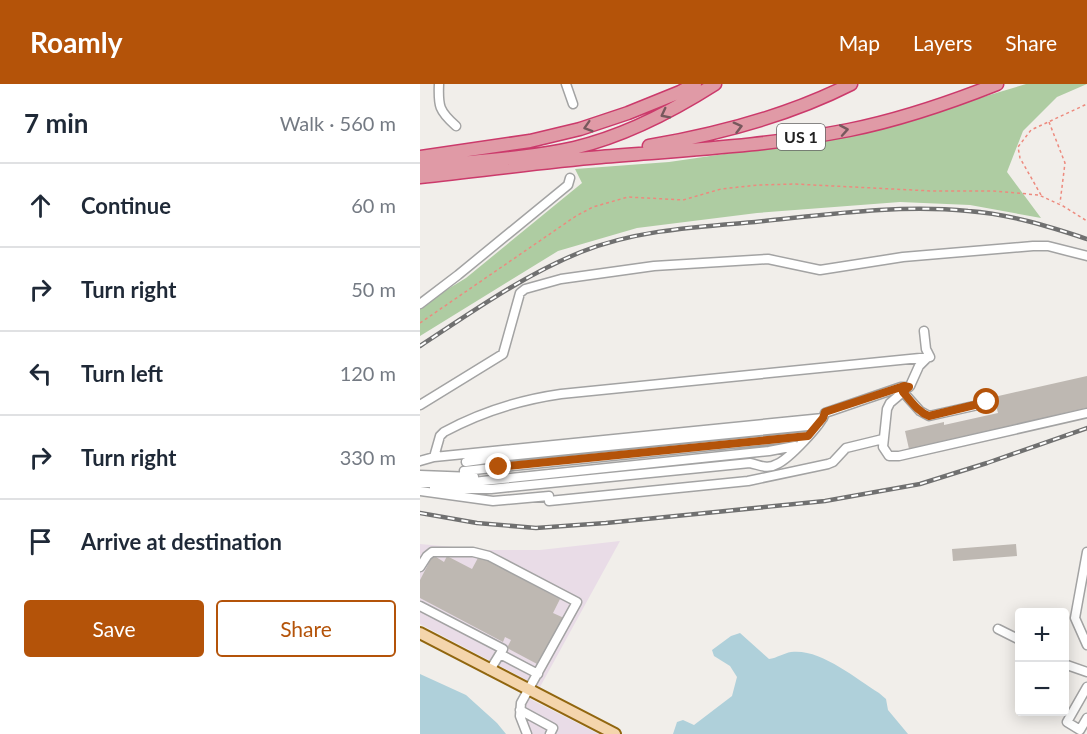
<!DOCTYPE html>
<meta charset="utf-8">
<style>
:root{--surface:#fff;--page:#f6f6f7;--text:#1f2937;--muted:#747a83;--line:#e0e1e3;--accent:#b45309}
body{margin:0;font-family:Lato,sans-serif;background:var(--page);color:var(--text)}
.controls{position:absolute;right:18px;bottom:18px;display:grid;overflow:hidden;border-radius:6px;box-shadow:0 3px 15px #0003}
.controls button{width:54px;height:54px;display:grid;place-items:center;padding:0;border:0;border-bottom:2px solid var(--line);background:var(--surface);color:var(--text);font:30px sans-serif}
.stop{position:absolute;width:18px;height:18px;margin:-14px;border:4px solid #b45309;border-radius:50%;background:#fff}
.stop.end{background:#b45309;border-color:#fff;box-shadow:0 2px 6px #0008}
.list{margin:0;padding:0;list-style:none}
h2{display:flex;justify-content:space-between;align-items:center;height:78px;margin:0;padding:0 24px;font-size:26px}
h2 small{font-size:20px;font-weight:400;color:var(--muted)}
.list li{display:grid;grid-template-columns:39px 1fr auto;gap:18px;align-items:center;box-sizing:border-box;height:84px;padding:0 24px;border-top:2px solid var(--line)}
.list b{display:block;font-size:22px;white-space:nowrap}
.list em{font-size:20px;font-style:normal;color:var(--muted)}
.actions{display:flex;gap:12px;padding:18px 24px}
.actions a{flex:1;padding:14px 0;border:2px solid var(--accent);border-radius:6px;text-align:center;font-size:21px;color:var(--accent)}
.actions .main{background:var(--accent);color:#fff}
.icon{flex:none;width:33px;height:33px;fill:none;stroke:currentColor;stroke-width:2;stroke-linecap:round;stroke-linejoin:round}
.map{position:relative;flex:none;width:667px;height:650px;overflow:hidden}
header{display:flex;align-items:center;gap:36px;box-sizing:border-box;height:84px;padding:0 30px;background:var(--accent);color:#fff}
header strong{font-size:28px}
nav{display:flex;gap:33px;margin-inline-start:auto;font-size:21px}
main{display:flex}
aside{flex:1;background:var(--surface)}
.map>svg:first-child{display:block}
</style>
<header>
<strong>Roamly</strong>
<nav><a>Map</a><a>Layers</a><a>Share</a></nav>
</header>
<main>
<aside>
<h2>7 min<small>Walk · 560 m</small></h2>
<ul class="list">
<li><svg class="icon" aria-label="ahead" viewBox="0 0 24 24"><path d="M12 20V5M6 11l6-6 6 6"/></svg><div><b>Continue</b></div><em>60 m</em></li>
<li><svg class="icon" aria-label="right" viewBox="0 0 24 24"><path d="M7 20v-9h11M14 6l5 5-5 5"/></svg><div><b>Turn right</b></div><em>50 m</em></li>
<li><svg class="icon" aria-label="left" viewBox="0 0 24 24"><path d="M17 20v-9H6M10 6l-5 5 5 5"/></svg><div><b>Turn left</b></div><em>120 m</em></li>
<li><svg class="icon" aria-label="right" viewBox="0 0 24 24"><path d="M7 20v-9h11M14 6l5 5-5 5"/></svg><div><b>Turn right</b></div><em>330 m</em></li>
<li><svg class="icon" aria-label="arrive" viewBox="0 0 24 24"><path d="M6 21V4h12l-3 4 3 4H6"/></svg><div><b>Arrive at destination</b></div></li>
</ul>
<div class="actions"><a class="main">Save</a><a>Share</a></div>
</aside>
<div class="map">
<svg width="667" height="650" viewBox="0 0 667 650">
<rect width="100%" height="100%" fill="#f1eeea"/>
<path fill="#e9dce7" d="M200 457 120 603 0 540V460L66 466H120Z
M104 612 179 650H109Z"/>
<path fill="#aecca2" d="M606 0H667L637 13 603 47 587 88 621 134 550 121 480 118 337 129 217 144 138 167 0 252V222L46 194 162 99 155 85 249 78 436 51Z"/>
<path fill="#afd0da" d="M320 549 349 575C357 574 364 569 371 568 400 564 435 594 459 609L466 615 468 626 488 650H253L257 638 263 636 274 641 312 612 317 593 310 582 294 572 292 566 311 552Z
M0 590 46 611 77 639 86 650H0Z"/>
<path fill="#beb8b2" d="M667 292V324L489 365 485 347 524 338V341L578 329 574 313Z
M596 460 597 472 533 477 532 465Z
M13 471 24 478 27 472 52 485 59 472 140 515 133 529 144 534 119 581 87 564 91 556 85 553 83 558 0 514V496Z"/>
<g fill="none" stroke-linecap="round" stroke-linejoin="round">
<g stroke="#a3a3a3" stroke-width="11">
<path id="minor" d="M19 0C18 22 19 27 36 42
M146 0 153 20
M0 220 38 191 148 101 150 94
M504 247 506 265 510 273
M508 273 499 282 490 302 470 319 467 325 463 363 469 372H479L667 329
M483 308 500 327 509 332 567 319
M0 321 83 270 100 209 105 205 141 195 234 182 348 175 400 186 483 173 613 162H628L667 172
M14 373 20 352 24 348C61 328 99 316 141 310L510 273
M0 377 14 373 403 334
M46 378 87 372 398 341
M44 387 388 352
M0 391 54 393
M0 399 53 398 349 367 375 362
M14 400V404L18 405H71L330 379C340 381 347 386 357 380 369 375 402 340 405 329L481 303H489
M0 407 73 417 129 412V417L328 397 408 380 413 378 426 364 463 355
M667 468 655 534 667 561
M0 483 7 472 12 468H53L69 472 157 518 101 619 100 632 107 650
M0 522 83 565 70 586
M578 545 600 556
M80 570 118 590
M644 580 667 588
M667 603 647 638 660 646 667 634
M100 626 133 644 130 650"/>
</g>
<g stroke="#91660f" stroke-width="14">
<path id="major" d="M0 549 195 650"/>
</g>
<g stroke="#cb3a6b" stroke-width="15">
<path id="highway" d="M229 62C299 50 368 32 431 0
M0 73 110 57 160 45 208 29 260 8 275 0
M0 83C51 77 104 75 154 64 205 52 251 28 295 0
M0 93C60 87 120 78 181 73 264 66 348 62 429 46 479 36 529 19 577 0"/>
</g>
<path stroke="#ed8a7e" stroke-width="1.5" stroke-dasharray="3 3" stroke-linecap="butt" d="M629 38 645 79 640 119
M621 111 600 74 598 63 611 46 667 20
M0 239 156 132 173 123 208 113 263 116 301 105 338 101 374 100 512 107H573L619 111 643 122 667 137"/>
<use href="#minor" stroke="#fff" stroke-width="8"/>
<use href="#major" stroke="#f4d5ac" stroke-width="10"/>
<use href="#highway" stroke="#e09aa6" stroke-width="12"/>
<g stroke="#707070" stroke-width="4.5">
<path id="rail" d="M0 262C52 228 102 192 161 168 216 146 276 143 335 138 405 131 477 120 548 127 589 130 628 142 667 155
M0 429 57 439 116 444 186 439 405 417 500 400 567 379 667 344"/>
</g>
<use href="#rail" stroke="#fff" stroke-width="2" stroke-dasharray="7" stroke-linecap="butt"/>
</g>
<defs><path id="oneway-chevron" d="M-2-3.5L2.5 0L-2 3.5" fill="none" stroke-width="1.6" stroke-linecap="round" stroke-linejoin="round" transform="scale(1.5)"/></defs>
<g stroke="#77585d">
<use href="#oneway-chevron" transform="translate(245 30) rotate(153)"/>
<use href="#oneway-chevron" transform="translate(168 43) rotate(163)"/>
<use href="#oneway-chevron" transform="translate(318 43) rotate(-15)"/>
<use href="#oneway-chevron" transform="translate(424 46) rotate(-10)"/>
</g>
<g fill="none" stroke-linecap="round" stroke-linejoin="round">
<path stroke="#b45309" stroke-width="8" d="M79 383 388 352 403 334 405 328 484 302 489 303 483 308C491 317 498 328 509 332L567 318"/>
</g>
<g text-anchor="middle" stroke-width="5" stroke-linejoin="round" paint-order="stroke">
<rect fill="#fff" stroke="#646464" stroke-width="1.5" x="357" y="40" width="48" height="26" rx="4.5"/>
<g font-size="16" font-weight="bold" fill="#222">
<text x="381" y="59">US 1</text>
</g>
</g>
</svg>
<div class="controls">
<button>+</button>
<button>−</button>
</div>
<div class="stop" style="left:567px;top:318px"></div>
<div class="stop end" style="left:79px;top:383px"></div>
</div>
</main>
